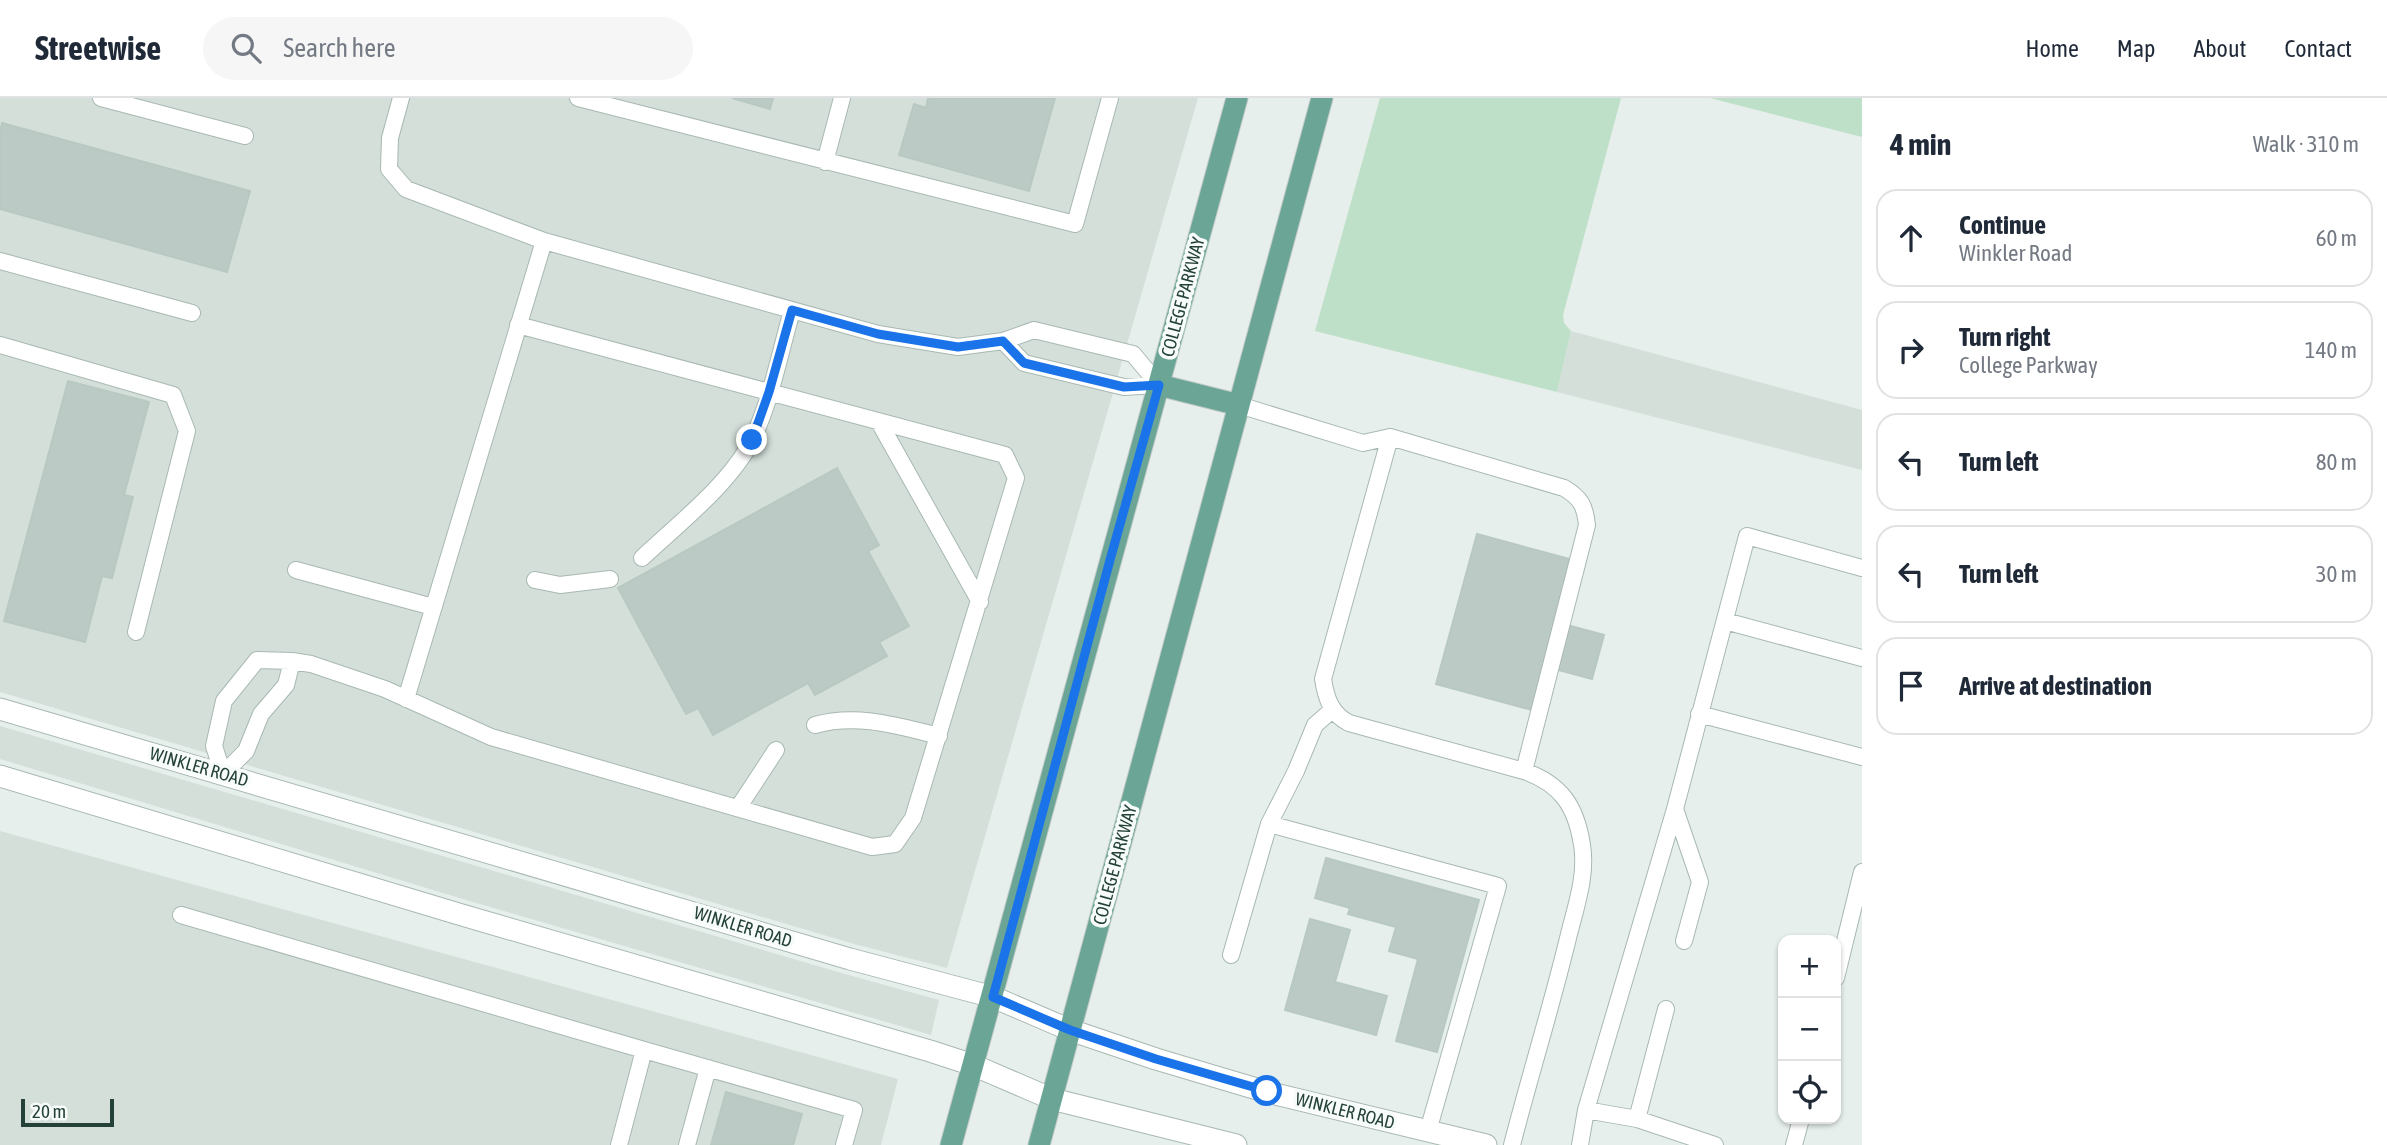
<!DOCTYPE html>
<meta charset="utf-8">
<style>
:root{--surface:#fff;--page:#f6f6f7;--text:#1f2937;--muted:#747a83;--line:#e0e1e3}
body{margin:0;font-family:"Asap Condensed",sans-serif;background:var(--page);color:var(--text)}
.controls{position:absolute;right:21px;bottom:21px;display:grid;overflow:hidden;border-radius:14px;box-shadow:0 2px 5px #0004}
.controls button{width:63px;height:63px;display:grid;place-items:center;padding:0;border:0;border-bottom:2px solid var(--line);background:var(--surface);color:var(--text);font:35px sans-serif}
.scale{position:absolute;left:21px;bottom:18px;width:93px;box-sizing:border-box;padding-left:7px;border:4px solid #24423a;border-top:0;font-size:19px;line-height:24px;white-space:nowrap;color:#24423a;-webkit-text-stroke:5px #f7fbf9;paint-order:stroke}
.stop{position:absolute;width:21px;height:21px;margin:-16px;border:5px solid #1a73e8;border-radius:50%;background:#fff}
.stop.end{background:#1a73e8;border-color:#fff;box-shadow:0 2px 7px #0008}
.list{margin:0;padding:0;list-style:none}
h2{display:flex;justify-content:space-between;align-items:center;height:91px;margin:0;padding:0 28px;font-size:30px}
h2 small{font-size:23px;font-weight:400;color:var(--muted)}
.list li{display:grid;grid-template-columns:46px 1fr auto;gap:21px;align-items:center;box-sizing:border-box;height:98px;margin:0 14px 14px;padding:0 14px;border:2px solid var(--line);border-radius:21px}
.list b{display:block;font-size:26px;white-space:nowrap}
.list p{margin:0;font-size:23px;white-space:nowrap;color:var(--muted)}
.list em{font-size:23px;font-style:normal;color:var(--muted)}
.icon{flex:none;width:38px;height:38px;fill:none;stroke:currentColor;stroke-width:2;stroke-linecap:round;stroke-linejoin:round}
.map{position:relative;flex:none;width:1862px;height:1047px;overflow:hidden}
header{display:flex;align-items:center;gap:42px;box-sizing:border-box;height:98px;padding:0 35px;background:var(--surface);border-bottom:2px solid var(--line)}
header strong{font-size:33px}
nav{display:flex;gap:38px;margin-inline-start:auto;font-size:24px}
.search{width:490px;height:63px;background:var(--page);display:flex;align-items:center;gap:18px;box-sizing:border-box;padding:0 24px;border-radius:38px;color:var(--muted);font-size:26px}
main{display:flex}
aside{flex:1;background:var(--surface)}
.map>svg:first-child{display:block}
</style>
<header>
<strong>Streetwise</strong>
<div class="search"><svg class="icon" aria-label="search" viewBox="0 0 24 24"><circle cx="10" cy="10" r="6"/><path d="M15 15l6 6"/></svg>Search here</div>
<nav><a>Home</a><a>Map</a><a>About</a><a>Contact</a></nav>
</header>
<main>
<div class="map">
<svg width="1862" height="1047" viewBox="0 0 1862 1047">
<rect width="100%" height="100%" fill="#e6efeb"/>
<path fill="#d4dfda" d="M0 0H1198L947 870 854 846 0 594Z
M1571 233 1862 312V372L1557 294Z
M0 628 845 876 939 902 931 937 466 802 0 661Z
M0 733 898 981 881 1047H0Z"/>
<path fill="#bfe0c8" d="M1380 0H1621L1563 217 1564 225 1571 233 1557 294 1315 233Z
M1710 0H1862V39Z"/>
<path fill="#bbcac4" stroke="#b8c9c2" stroke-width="2" d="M732 0H773L770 11Z
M928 0H1055L1029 93 899 57 914 6 926 10Z
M2 25 250 93 227 174 0 111V34Z
M68 283 149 304 124 397 133 399 112 480 102 478 85 544 4 523Z
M837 370 879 447 868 453 909 528 879 544 887 558 815 597 808 585 713 637 698 610 686 616 618 490Z
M1477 436 1573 462 1532 612 1436 586Z
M1556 524 1604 537 1592 581 1544 568Z
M1326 760 1479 802 1437 954 1396 943 1418 861 1389 853 1396 829 1348 816 1350 810 1315 800Z
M1310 821 1350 832 1335 884 1387 898 1376 937 1285 912Z
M726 994 802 1016 793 1047H711Z"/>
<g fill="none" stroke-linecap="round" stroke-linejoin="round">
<g stroke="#a8b8b2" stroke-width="18">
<path id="service" d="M101 0 245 38
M401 0 390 40 389 71 406 91 544 143 878 236 958 249 1003 243 1034 232 1133 256 1159 287 1124 289 1024 265 1003 243
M578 0 1075 126 1110 0
M825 64 842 0
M0 163 192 215
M0 247 173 297 187 333 136 534
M1239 307 1363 345 1390 339 1564 390C1581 400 1585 408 1587 427L1524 673 1349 625C1331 616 1326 600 1323 581L1390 339
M879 324 980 504
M642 460C678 426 730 386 752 342 771 303 780 254 792 213
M296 472 433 509
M535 482 560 487 610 481
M1725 523 1862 560
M257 562 292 563 286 587 261 616 246 653 223 676 214 648 224 603Z
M292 563 311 566 385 591 491 639 872 749 895 746 913 720 1016 380 1005 357 518 227
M406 601 544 143
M1332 612 1315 627 1296 673 1269 726 1498 788 1428 1033
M1699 616 1862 659
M815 627C857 615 898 628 939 638
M738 710 776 652
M1675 711 1700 784 1684 843
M181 817 644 952 619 1047
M1231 857 1269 726
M1836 880 1862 774
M644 952 854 1012 844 1047
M1586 1012 1637 1021 1715 1047
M1637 1021 1666 911
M687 1047 708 970
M1512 1047C1530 977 1552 907 1569 836 1576 808 1587 777 1582 747 1576 708 1561 686 1524 673
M1580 1047 1586 1012 1675 711 1747 438 1862 470
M1794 1047 1801 1021"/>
</g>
<g stroke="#a8b8b2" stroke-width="23">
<path id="tertiary" d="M0 611 850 861 993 899 1070 932 1156 961 1267 994 1486 1047
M0 678 462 817 930 953 973 967 1052 1001 1236 1047"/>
</g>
<g stroke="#c2cac8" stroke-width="23">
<path id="primary" d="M1159 287 1239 307
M951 1047 1237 0
M1039 1047 1322 0"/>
</g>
<use href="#service" stroke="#fff" stroke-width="16"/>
<use href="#tertiary" stroke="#fff" stroke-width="21"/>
<use href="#primary" stroke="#6aa596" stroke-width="21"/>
</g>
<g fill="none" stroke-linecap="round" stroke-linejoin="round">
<path stroke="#1a73e8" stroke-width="9" d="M752 342 769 294 792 212 878 236 958 249 1003 243 1024 265 1124 289 1159 287 1110 462 993 899 1070 932 1156 961 1267 993"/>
</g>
<g text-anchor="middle" stroke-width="7" stroke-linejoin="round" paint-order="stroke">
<g font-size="18" fill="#24423a" stroke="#f7fbf9">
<text transform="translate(1183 199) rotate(-75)" y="6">COLLEGE PARKWAY</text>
<text transform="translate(199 669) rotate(16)" y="6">WINKLER ROAD</text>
<text transform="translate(1115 767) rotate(-75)" y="6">COLLEGE PARKWAY</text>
<text transform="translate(743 829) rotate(17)" y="6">WINKLER ROAD</text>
<text transform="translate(1345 1013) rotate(14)" y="6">WINKLER ROAD</text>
</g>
</g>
</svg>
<div class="controls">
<button>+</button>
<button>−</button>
<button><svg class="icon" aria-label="locate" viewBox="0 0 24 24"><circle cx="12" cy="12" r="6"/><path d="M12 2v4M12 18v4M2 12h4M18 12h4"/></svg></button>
</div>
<div class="scale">20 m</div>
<div class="stop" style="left:1267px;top:993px"></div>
<div class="stop end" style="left:752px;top:342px"></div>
</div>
<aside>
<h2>4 min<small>Walk · 310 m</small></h2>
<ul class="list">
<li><svg class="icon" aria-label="ahead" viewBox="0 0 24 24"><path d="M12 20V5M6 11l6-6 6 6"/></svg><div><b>Continue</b><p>Winkler Road</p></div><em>60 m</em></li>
<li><svg class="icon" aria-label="right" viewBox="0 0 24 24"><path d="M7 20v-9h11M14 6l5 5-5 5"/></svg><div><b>Turn right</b><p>College Parkway</p></div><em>140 m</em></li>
<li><svg class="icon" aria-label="left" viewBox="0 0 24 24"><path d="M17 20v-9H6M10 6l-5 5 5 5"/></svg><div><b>Turn left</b></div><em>80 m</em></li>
<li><svg class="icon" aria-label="left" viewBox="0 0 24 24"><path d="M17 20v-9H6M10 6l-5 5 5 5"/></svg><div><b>Turn left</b></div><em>30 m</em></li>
<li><svg class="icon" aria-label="arrive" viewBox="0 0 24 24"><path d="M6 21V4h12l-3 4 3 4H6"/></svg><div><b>Arrive at destination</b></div></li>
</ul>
</aside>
</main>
